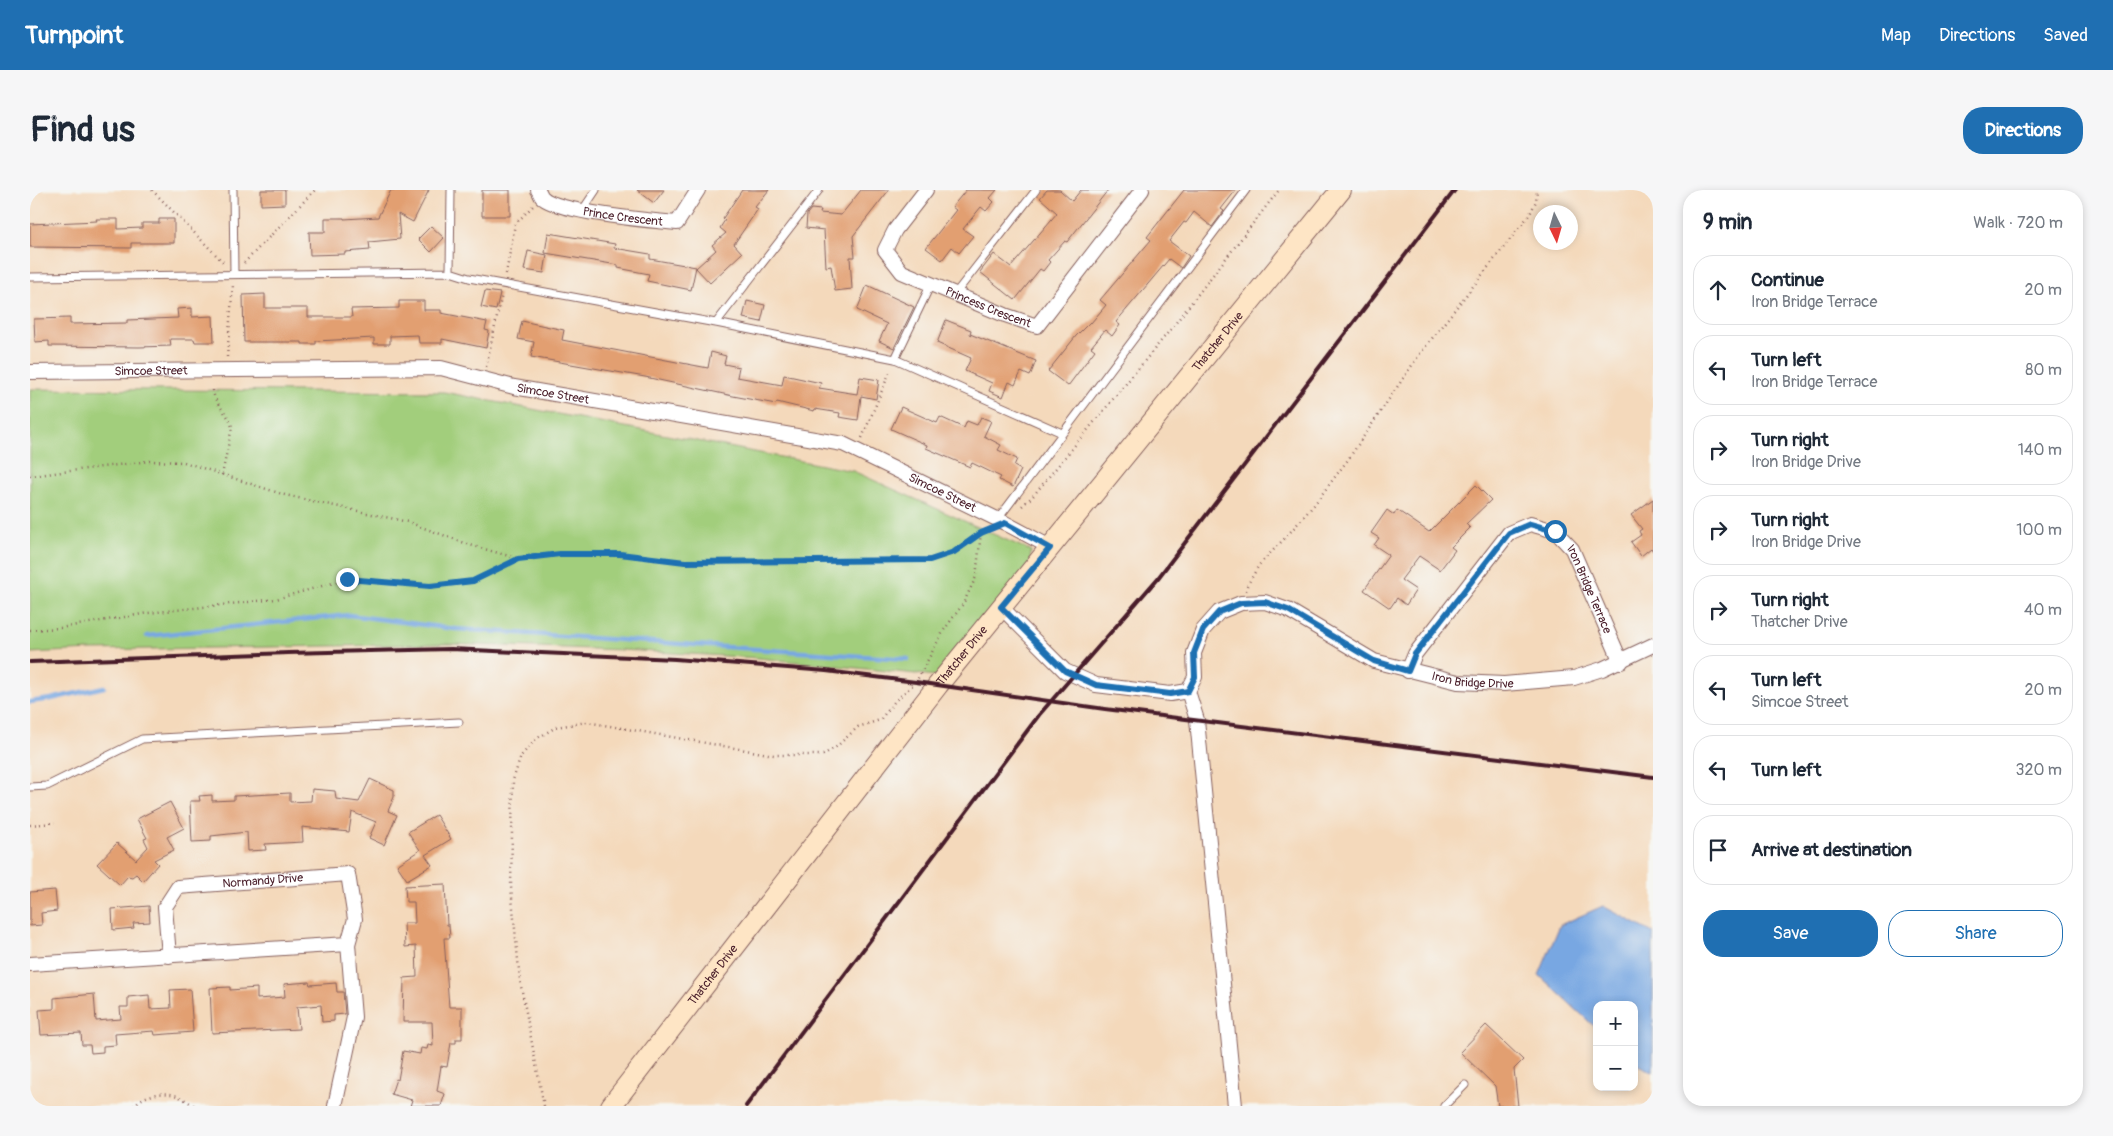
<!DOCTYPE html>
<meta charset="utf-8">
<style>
:root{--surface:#fff;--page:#f6f6f7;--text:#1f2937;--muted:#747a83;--line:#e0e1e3;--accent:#1f6fb2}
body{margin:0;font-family:Pangolin,sans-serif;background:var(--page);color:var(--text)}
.controls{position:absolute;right:15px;bottom:15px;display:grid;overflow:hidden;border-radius:10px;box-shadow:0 2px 8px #0003}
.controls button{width:45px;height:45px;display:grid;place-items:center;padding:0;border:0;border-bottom:1px solid var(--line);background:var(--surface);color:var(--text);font:25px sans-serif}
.compass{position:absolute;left:1503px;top:15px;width:45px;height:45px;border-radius:50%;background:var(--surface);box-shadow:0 2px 8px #0003;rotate:175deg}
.stop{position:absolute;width:15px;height:15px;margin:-11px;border:4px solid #1f6fb2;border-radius:50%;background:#fff}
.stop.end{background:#1f6fb2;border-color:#fff;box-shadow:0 1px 5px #0008}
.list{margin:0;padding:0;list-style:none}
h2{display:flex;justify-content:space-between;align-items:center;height:65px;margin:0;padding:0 20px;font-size:21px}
h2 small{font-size:16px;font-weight:400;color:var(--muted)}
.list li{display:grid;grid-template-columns:32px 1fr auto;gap:15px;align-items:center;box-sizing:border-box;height:70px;margin:0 10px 10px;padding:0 10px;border:1px solid var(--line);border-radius:20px}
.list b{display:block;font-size:19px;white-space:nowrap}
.list p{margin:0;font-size:16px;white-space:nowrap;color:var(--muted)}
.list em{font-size:16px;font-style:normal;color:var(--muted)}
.actions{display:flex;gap:10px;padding:15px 20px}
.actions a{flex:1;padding:11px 0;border:1px solid var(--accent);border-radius:20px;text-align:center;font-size:18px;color:var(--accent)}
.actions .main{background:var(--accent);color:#fff}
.icon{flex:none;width:28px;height:28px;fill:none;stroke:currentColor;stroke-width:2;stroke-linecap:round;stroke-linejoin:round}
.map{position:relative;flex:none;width:1623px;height:916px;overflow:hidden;border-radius:20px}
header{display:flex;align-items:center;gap:30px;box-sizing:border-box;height:70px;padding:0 25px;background:var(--accent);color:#fff}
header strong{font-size:24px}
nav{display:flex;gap:28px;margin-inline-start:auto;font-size:18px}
.intro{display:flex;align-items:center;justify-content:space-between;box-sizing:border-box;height:120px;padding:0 30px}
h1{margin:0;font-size:35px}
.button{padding:12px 22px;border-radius:20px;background:var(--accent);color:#fff;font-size:18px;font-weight:700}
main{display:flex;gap:30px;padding:0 30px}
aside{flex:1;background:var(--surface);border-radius:20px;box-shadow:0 2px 8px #0003}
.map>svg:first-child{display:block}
</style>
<header>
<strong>Turnpoint</strong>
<nav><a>Map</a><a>Directions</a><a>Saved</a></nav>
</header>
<div class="intro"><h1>Find us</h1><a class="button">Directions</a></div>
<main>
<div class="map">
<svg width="1623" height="916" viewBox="0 0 1623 916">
<rect width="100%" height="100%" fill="#f6f6f2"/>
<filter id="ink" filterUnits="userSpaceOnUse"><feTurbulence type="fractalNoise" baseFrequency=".02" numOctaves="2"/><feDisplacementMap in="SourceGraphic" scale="10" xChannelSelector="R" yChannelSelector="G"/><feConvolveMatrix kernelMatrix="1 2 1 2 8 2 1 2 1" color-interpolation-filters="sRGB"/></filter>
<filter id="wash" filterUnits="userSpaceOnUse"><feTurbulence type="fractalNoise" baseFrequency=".0096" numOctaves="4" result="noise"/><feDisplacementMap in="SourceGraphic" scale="20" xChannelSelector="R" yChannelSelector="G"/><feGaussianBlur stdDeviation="1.12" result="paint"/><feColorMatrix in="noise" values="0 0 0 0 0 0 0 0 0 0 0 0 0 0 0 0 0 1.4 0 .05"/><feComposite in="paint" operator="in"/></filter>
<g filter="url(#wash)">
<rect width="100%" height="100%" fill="#f4d9bb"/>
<path fill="#a2ce7b" stroke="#767653" d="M0 199 414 202 823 281 1001 361 1000 373 906 486 728 468 592 460 419 454 61 460 0 463Z"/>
<path fill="#78a7e2" stroke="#616386" d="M1573 716 1623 743V882L1604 873V815H1567V839L1509 785 1530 735Z"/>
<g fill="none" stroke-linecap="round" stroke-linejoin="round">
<path stroke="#78a7e2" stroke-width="4.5" d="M117 446 319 425 425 439 878 469
M0 512 21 509 74 497"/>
</g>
<g id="blocks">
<path fill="#e29f71" d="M231 0H255V14L231 15Z
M361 0H399L383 32 368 24 370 49 339 52 340 60 315 62V64L280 65 279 42H295V28H314V29L348 27Z
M452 0H480V26H452Z
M607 0H634L624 13Z
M712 0H739L725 17 728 19 704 54 712 63 680 93 666 78 686 60 682 55 696 43 690 38 695 30 693 28Z
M831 0H859L823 46 825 67H820L822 99 805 101 801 76 796 77 794 40 776 38 777 24 781 19 791 20 790 23 811 25Z
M936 0H967L960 8 964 12 956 21 951 17 933 39 943 46 929 63 922 57 912 70 896 58 926 20 922 17Z
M1017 0H1030L1042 11 1051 0H1078L1037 52 1035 51 1018 70 1020 72 1013 81 1010 79 985 110 950 82 964 64 981 77 1027 23 1010 8Z
M1154 0H1206L1191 19 1194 21 1182 37 1164 22 1156 33 1154 32 1139 51 1159 66 1151 78 1139 69 1086 132 1090 135 1082 146 1075 140 1061 157 1065 160 1038 196 1018 181 1046 146 1060 132 1061 133 1076 115 1070 110 1121 50 1117 47Z
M66 29H88V39L112 38V33H129V29H144V53H101V58L0 57V34L67 31Z
M401 36 414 48 401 62 388 49Z
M518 43 585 54 584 58 620 64V69L666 77 661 100 617 91 619 84 588 78V75L515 63Z
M498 61 517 65 514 83 494 80Z
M837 95 884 117 864 158 849 151 857 134 827 120Z
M455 101 470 103 466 120 451 117Z
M235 104V118H278V127H322L321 119 369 118V111H394V120H411V123L457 132 455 140 459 141 456 158 412 149V153H389L388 145 360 146V154H344V148L286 151V154H272V152H214L213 105Z
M717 111 735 115 731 132 713 128Z
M162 118V127L183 126 184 152H165L164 149H140L141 156 109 157 19 156V151L5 152 4 129 40 128V134L97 133V130L148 128 147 119Z
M916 130 941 140 940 144 1006 171 1000 186 991 182 985 195 979 192 973 207 959 201 962 193 935 181 941 168 907 153Z
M492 131 534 140 532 150 678 178 681 162 696 166 694 174 709 177 707 187 752 195 754 185 791 193 789 198 827 204 830 187 849 190 846 209 831 206 828 230 809 227 810 223 785 219 784 221 747 212 746 214 703 206 615 187 501 167 504 152 488 149Z
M871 217 907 233 910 227 934 238 937 231 947 235 951 227 961 231 954 246 971 255 968 260 987 269 984 276 991 280 983 297 969 290 971 287 942 273 940 277 896 258 897 255 861 239Z
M1446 295 1461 310 1436 334 1440 338 1421 357 1425 360 1410 380 1389 366 1371 390 1386 400 1376 415 1367 408 1360 418 1334 400 1359 365 1344 355 1349 348 1341 343 1357 320 1364 325 1367 320 1399 342Z
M1623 309V361L1621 358 1611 366 1601 352 1611 345 1609 341 1612 339 1601 325Z
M340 589 364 600V607L358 621 367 625 354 655 339 648 346 632 322 622 319 642 272 637 273 652 235 654 236 660 218 661 217 642 181 646V651L162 652 160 611H170L169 606 182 605V611L204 610V606L260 603V612L281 611 282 599 305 601 306 609 329 612Z
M140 612 154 638 137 647 144 660 124 670 128 674 113 691 106 684 102 687 98 686 90 695 67 674 87 653 106 670 118 657 114 649 117 648 107 629Z
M406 625 421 649 395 665 402 675 377 690 367 675 390 660 378 642Z
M415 694 417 735H419L420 748H414L419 817H432V849H426V853H421L417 877 411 876 407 901 415 904 411 916H380L382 910 361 904 366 889 368 890 373 861 390 864 391 858 397 859 398 855 403 856 402 832H373L374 788 387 787 386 756 375 757 374 733H385L384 712H376L375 696Z
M25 700 27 721 11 723 12 735 0 736V702Z
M119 716 120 732 103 733 104 738 83 740 82 719Z
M279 792 280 795 306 793 307 802H313L315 824 304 825V831L292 832 291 815 267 817 269 839 182 843 180 798 200 797V800L227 798V809L255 807 254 794Z
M160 799 163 842 125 845 124 841 85 844 86 855 73 856V862L61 863 60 855H52L51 843 11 845 9 820 24 819V808L64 804 66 831 91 829 90 817H98V807L119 805 120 819 141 818 140 800Z
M1456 835 1493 870 1484 879 1488 916H1468L1465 896 1430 862Z"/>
</g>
</g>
<g filter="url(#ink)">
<use href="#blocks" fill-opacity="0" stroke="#86605d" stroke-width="1"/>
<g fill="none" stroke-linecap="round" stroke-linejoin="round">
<g stroke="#86605d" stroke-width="9">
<path id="lane" d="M203 0 204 83
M552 21 566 0
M420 82 439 88 686 133 865 169 1032 243
M0 87 420 82 421 0
M925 104 1006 0
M686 133 789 0
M865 169 901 94
M968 329 1216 0
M0 597 17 596 112 549 429 532
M1414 916 1435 895"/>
</g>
<g stroke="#86605d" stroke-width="16">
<g id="street">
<path id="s1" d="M508 0C510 2 510 5 512 7 525 22 624 31 647 33L668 0"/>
<path id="s2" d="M896 0 865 40 855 60 872 82 975 125 1007 136 1112 0"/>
<path id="s3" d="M0 182 411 178 484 197 813 254 975 333 1020 357"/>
<path id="s4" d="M971 417 1035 481 1066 495 1140 504 1158 501 1165 487 1164 463 1173 440 1189 422 1211 413 1235 412 1258 420 1344 471 1428 492 1474 494 1544 488 1572 479 1623 455"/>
<path id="s5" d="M1378 481 1385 464 1479 343 1500 334 1525 341 1542 359 1591 472"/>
<path d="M1158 501 1167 530 1205 916"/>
<path id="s6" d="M139 766 135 717 148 697 318 684 325 729 318 754"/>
<path d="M0 774 318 754 324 827 305 916"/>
</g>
</g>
<g stroke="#86605d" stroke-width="22">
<g id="secondary">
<path id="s7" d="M581 916 908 495 1311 0"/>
</g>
</g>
<path stroke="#86605d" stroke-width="2.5" stroke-dasharray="1 4" stroke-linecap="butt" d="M122 0 194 73
M214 73 285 0
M476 84 485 34 504 15
M197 167 203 95
M456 177 472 104
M183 200C184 215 198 221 202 237L192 285
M832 248 861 179
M0 286 120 271 154 272 255 305 378 332 440 355 486 368
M992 316 1003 306 1141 139 1249 0
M1216 401 1217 396 1229 375 1255 348 1284 315 1317 271 1389 165 1500 24 1506 11 1507 0
M0 440 30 438 118 423 246 409 317 389 400 396 443 391 488 369 530 364 590 365 655 372 900 370 925 362 957 340
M0 635 25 633
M104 916C111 906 129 902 140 904 149 905 158 912 165 916
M514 916 490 791 481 697 483 590 491 566 506 549 526 537 557 532 744 565H793L806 557 828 537 850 530 865 511 886 492 914 440 933 414 946 387 951 343"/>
<use href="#lane" stroke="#fff" stroke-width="7"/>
<use href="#street" stroke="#fff" stroke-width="14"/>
<use href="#secondary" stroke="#fee5c5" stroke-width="20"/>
<path stroke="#4a1f2b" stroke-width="4" d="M0 472 258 463 421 459 645 469 796 481 886 492 1075 519 1623 587
M716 916 1009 525 1128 388 1425 0"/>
</g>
</g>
<g fill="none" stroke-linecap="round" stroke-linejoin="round" filter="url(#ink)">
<path stroke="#1f6fb2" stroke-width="6" d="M317 389 400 396 443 391 488 369 530 364H590L655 372 900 370 924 362 951 343 975 333 1020 358 971 417 1035 481 1066 495 1140 504 1158 501 1165 487 1164 463 1173 440 1189 422 1211 413 1235 412 1258 420 1344 471 1378 481 1385 464 1479 343 1500 334 1525 341"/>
</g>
<g text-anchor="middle" stroke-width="4" stroke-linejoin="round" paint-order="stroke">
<g font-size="12" fill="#4a1f2b" stroke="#f6f6f2">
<text dy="4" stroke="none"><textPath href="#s1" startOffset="92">Prince Crescent</textPath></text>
<text dy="4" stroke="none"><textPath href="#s2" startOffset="194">Princess Crescent</textPath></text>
<text dy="4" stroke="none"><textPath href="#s7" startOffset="976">Thatcher Drive</textPath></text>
<text dy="4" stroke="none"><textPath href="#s3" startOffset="121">Simcoe Street</textPath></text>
<text dy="4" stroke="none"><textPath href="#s3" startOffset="526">Simcoe Street</textPath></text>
<text dy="4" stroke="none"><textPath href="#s3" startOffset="931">Simcoe Street</textPath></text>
<text dy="4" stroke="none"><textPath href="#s5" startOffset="289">Iron Bridge Terrace</textPath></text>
<text dy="4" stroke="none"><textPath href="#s7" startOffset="571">Thatcher Drive</textPath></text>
<text dy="4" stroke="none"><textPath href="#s4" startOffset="579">Iron Bridge Drive</textPath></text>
<text dy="4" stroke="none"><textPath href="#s6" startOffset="158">Normandy Drive</textPath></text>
<text dy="4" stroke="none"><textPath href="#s7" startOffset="166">Thatcher Drive</textPath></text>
</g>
</g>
</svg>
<div class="controls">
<button>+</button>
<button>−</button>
</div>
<svg class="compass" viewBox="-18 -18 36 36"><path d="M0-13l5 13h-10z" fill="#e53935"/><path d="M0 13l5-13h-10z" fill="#747a83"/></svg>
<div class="stop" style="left:1525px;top:341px"></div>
<div class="stop end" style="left:317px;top:389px"></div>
</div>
<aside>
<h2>9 min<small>Walk · 720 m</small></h2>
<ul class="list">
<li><svg class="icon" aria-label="ahead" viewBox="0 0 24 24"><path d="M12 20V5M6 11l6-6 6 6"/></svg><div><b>Continue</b><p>Iron Bridge Terrace</p></div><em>20 m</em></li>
<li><svg class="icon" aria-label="left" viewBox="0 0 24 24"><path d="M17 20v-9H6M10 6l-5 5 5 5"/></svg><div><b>Turn left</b><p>Iron Bridge Terrace</p></div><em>80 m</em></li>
<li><svg class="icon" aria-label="right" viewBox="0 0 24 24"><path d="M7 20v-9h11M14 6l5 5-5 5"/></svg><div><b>Turn right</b><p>Iron Bridge Drive</p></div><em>140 m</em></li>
<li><svg class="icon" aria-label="right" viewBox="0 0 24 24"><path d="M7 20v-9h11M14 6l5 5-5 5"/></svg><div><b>Turn right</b><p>Iron Bridge Drive</p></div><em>100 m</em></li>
<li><svg class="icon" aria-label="right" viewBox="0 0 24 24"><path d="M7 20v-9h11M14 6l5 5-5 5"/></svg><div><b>Turn right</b><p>Thatcher Drive</p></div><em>40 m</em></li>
<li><svg class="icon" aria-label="left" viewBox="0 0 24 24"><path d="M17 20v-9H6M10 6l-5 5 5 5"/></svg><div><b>Turn left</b><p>Simcoe Street</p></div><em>20 m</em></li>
<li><svg class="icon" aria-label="left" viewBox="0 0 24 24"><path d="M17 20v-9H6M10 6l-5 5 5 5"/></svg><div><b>Turn left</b></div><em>320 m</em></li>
<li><svg class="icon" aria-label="arrive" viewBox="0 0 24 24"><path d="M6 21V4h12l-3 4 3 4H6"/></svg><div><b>Arrive at destination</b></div></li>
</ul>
<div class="actions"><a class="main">Save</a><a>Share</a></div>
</aside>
</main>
